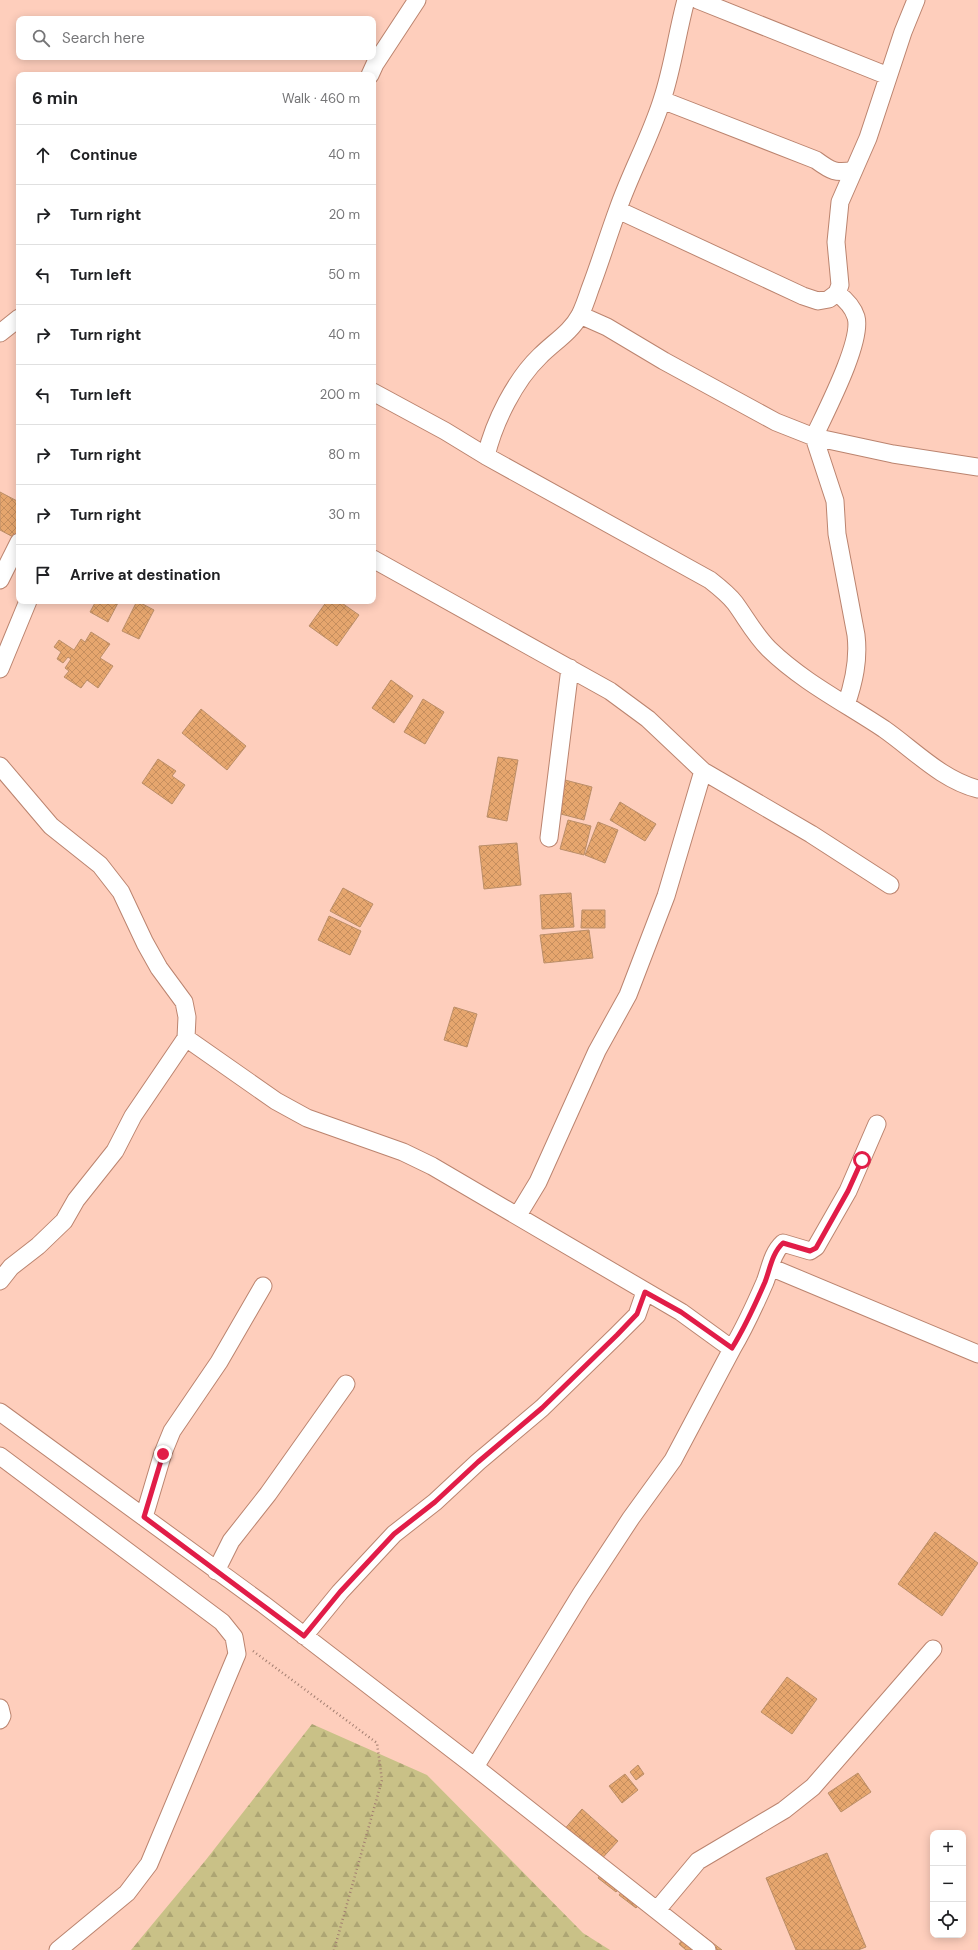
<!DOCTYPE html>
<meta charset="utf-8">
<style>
:root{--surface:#fff;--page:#f6f6f6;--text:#202124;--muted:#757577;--line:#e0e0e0}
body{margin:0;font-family:"DM Sans",sans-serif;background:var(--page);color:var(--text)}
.controls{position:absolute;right:12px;bottom:12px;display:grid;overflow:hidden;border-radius:8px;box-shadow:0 2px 10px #0003}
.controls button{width:36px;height:36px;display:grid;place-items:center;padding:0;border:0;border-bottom:1px solid var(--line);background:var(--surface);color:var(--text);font:20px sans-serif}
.stop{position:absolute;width:12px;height:12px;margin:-9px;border:3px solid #e11d48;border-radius:50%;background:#fff}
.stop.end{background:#e11d48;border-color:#fff;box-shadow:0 1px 4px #0008}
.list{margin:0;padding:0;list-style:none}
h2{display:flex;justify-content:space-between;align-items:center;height:52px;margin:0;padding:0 16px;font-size:17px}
h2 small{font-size:13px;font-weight:400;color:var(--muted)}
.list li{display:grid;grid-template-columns:26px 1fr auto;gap:12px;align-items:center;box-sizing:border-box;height:60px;padding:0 16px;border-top:1px solid var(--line)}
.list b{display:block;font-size:15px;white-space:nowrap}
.list em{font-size:13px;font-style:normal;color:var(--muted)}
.icon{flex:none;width:22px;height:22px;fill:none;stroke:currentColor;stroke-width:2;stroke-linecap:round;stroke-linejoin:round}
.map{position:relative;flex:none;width:978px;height:1950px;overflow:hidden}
.search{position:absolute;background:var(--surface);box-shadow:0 2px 10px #0003;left:16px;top:16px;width:360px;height:44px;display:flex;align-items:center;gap:10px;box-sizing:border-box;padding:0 14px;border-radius:8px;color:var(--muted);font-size:15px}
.panel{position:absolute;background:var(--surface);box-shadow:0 2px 10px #0003;left:16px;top:72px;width:360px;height:532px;border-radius:8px}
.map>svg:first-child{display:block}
</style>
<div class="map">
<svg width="978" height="1950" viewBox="0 0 978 1950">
<defs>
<pattern id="forest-firs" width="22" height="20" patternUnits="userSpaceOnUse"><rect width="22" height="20" fill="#c9c187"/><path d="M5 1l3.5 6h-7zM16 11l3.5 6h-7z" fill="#ada573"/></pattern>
<pattern id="building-cross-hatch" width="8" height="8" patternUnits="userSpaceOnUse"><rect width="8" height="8" fill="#e6a66e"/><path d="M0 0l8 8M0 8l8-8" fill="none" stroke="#c58e5e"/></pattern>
</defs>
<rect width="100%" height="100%" fill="#fecebc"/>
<path fill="url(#forest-firs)" d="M312 1724 427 1775 583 1933 610 1950H131L205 1861Z"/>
<path fill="url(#building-cross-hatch)" stroke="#bb8e68" d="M0 492 19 502V535L17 539 0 530Z
M96 601H119L108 622 90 612Z
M137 601 154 610 139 639 122 631Z
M327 601H339L359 615 337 646 309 626Z
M91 632 110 644 100 658 113 666 98 688 87 680 81 688 64 677 69 671 65 668 71 659 68 657 63 663 57 659 61 652 54 647 59 640 74 650 81 639 85 642Z
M391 680 413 696 394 723 372 708Z
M423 699 444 712 425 744 404 732Z
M201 709 246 746 227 770 182 733Z
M498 757 518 760 507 821 487 817Z
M158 759 176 771 172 776 185 785 172 804 142 783Z
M565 780 592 787 584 820 553 812 562 793Z
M620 802 656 824 645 841 610 820Z
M568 820 591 826 584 855 560 849Z
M598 822 618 830 605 863 585 855Z
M517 843 521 885 484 889 479 846Z
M343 888 373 904 360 927 330 911Z
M571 893 574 927 542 929 540 895Z
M582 910H605V928H581Z
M329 916 361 931 350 955 318 940Z
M589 930 593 958 544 963 540 935Z
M454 1007 477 1014 467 1047 444 1040Z
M935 1532 978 1563 942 1616 898 1584Z
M787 1677 817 1699 792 1734 761 1712Z
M638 1765 644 1774 636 1780 630 1772Z
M858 1773 871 1792 841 1812 828 1793Z
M625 1774 638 1790 622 1803 609 1786Z
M582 1809 618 1841 597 1864 562 1832Z
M827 1853 866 1947 858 1950H796L766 1878Z
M605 1868 624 1883 616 1892 598 1878Z
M627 1885 644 1898 636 1908 619 1895Z
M692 1927 722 1950H686L679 1944Z"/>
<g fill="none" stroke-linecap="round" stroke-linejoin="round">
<g stroke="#bb846f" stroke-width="19">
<path id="minor" d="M698 0 888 76
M370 75 375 64 417 0
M662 100 816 160C831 171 836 174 854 170
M618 210 803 296 818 301 829 299 837 293 840 285 836 242 840 202 868 138 903 32 916 0
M837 293C845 299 853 307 856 317 863 341 825 413 814 437L835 501 837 534 856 635C859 660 854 682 846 705
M580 315 607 327 664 361 776 422 814 437 893 454 978 467
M0 333 19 318
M373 392 445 431 486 456 710 580C719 587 728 594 735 603 746 618 755 635 769 649 803 682 845 703 884 729 914 750 942 780 978 789
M486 456C494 422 515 380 540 356 554 342 571 332 580 315 584 307 587 298 590 289 600 263 608 236 618 209 631 172 650 138 662 100 673 67 677 33 686 0
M373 559 610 691 648 719 703 771 811 834 890 885
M0 580 19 542
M0 669 28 601
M0 766 51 826 100 865 121 892 145 943 159 968 184 1002 187 1017 186 1038 133 1116 115 1151 76 1200 64 1221 38 1246 11 1267 0 1281
M549 838 570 668
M186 1038 276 1101 307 1118 403 1152 432 1166 681 1312 732 1349C745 1327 755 1305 765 1282 770 1269 772 1253 783 1243L810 1251 816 1247 848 1191 877 1124
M518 1215 538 1182 597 1051 628 995 666 896 703 771
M770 1267 978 1354
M0 1412 263 1604 470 1763 707 1950
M0 1456 222 1622 234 1637 237 1654 149 1864 127 1893 58 1950
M144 1517 163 1453 172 1431 219 1362 263 1286
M216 1571 231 1541 268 1494 346 1384
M304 1636 340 1592 394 1534 435 1502 478 1462 542 1408 617 1335 637 1315 645 1292
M0 1708 2 1716 0 1720
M475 1767 581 1594 631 1518 673 1460 732 1349
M657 1910 698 1861 784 1810 813 1787 933 1649"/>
</g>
<path stroke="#a27e70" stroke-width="2.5" stroke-dasharray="1 3" stroke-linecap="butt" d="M253 1651 377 1743 382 1780 334 1950"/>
<use href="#minor" stroke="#fff" stroke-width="17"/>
</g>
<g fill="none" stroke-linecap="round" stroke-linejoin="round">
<path stroke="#e11d48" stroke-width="5" d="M163 1454 144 1517 304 1636 340 1592 394 1534 435 1502 478 1462 542 1408 617 1335 637 1314 645 1292 681 1312 732 1348C745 1327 755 1305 765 1282 770 1269 772 1253 783 1243L810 1251 816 1248 848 1191 862 1160"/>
</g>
</svg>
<div class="controls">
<button>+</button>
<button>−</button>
<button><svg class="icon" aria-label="locate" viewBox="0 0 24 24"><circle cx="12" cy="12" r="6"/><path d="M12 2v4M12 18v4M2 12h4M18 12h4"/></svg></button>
</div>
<div class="stop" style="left:862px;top:1160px"></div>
<div class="stop end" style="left:163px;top:1454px"></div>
<div class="search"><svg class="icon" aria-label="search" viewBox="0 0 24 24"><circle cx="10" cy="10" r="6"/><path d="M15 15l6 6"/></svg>Search here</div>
<section class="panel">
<h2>6 min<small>Walk · 460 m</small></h2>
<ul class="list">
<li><svg class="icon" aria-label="ahead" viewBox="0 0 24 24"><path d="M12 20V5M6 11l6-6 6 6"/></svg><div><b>Continue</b></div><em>40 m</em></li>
<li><svg class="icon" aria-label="right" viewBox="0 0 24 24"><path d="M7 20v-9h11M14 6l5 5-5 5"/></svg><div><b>Turn right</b></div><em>20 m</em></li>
<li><svg class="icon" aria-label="left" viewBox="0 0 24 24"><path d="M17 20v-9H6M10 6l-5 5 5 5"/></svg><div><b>Turn left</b></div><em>50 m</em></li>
<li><svg class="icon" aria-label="right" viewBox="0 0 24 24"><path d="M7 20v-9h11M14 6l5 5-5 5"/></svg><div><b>Turn right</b></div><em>40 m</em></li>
<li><svg class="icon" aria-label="left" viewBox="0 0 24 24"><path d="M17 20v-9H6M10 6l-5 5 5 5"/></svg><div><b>Turn left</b></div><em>200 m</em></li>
<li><svg class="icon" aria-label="right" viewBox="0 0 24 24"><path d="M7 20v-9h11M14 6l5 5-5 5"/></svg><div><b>Turn right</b></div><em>80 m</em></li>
<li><svg class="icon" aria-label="right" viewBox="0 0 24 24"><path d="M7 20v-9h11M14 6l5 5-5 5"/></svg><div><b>Turn right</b></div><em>30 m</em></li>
<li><svg class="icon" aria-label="arrive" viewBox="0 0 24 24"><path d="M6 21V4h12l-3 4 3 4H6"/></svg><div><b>Arrive at destination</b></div></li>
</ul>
</section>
</div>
